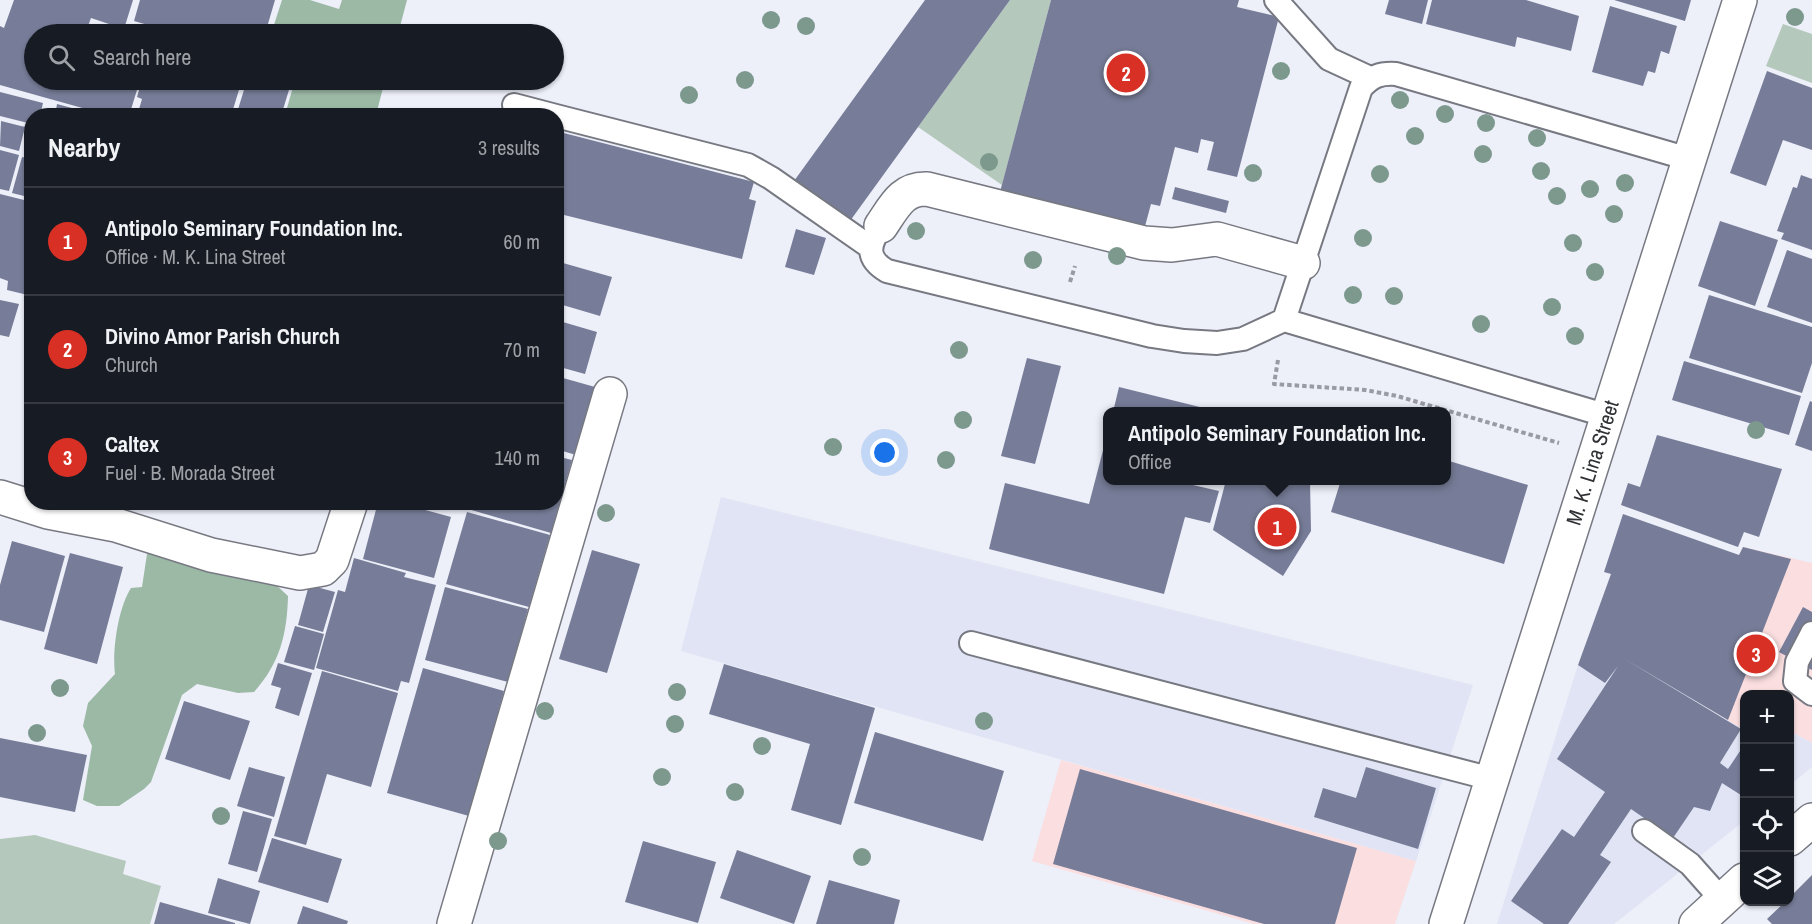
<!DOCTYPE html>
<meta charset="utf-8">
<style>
:root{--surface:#171b24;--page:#242831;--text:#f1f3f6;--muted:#9ea1a6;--line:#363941;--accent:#d93025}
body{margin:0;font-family:"Archivo Narrow",sans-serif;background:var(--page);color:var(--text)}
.controls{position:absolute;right:18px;bottom:18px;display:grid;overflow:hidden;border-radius:12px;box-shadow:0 2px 4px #0004}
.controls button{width:54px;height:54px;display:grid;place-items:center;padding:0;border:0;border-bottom:2px solid var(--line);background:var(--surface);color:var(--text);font:30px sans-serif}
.you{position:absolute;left:885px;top:453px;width:21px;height:21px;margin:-15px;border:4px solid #fff;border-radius:50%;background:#1a73e8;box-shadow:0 0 0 9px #1a73e833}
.badge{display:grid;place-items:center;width:39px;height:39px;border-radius:50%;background:var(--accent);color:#fff;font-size:20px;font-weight:700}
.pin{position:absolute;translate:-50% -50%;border:3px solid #fff;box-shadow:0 2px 6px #0006}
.popup{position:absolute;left:1103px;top:407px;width:348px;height:78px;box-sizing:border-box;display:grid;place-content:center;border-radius:12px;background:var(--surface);filter:drop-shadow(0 2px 4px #0005);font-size:20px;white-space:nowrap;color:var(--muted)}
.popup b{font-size:22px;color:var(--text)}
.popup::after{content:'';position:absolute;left:50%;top:100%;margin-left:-12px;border:12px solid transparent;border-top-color:var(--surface)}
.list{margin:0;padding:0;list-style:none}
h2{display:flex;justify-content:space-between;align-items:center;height:78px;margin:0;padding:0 24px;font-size:26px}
h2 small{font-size:20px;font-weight:400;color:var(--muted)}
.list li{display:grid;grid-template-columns:39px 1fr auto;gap:18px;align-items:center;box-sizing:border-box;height:108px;padding:0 24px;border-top:2px solid var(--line)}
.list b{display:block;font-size:22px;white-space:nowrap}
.list p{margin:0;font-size:20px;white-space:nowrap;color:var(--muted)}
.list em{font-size:20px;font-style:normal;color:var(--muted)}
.icon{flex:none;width:33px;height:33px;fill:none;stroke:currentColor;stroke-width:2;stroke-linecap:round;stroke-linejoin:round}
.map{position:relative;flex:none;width:1812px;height:924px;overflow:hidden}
.search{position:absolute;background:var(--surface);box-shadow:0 2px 4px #0004;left:24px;top:24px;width:540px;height:66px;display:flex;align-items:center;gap:15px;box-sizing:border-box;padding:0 21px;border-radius:33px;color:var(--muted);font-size:22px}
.panel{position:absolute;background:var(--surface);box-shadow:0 2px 4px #0004;left:24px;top:108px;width:540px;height:402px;border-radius:24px}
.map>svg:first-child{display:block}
</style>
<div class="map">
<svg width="1812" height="924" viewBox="0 0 1812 924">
<rect width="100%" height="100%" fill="#edeff9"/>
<path fill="#fadee0" d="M1743 547 1812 563V743L1790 731V694H1744V724L1742 729 1684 694Z
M1061 760 1416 861 1395 924H1254L1032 861Z"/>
<path fill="#e0e4f4" d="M721 497 1473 685 1416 861 681 651Z
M1623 656 1742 729 1744 724V821L1614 924H1497L1578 665 1605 683Z
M1790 731 1812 743V767L1790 785Z"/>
<path fill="#b4c9bb" d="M1010 0H1051L1002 185 918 127Z
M1783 24 1812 34V83L1766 66Z
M35 835 126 861 123 874 161 886 150 924H0V839Z"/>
<path fill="#9cb9a6" d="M282 0H310L339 9 342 0H407L398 34H271Z
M295 80H385L376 115H285Z
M158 552 274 583 288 596C287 634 280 663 254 692L238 693 197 684 182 695 151 782 144 789 119 806H97L83 800 92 746 83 726 88 703 115 674C112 651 118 608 131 588L142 587 147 554Z"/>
<path fill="#777d98" d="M14 0H133L124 29 91 18 85 34H34V80H140L129 116H111L0 85V26L4 28Z
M140 0H275L265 34H179L134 21Z
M925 0H1010L850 221 794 181Z
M1051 0H1239L1237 7 1279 17 1237 177 1207 170 1214 142 1201 139 1198 153 1175 147 1160 206 1151 204 1144 230 1000 192Z
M1389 0H1428L1422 24 1385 14Z
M1432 0H1526L1579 16 1571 51 1517 37 1515 47 1426 24Z
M1614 0H1691L1685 21Z
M1610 6 1677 26 1669 54 1661 51 1655 73 1648 71 1643 86 1592 72Z
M1767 71 1812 88V150L1783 140 1766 186 1730 173Z
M142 80H242L231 116H137L142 99 137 97Z
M247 80H292L281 116H236Z
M0 92 43 103 40 116H32V124L0 116Z
M57 104 98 115V116H55Z
M1 121 25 127 19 151 0 146Z
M556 131 754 182 749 199 756 201 742 259 556 213Z
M0 150 19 155 9 191 0 189Z
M22 157 32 159V198L12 193Z
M1801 175 1812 179V250L1781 239 1784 233 1777 231 1793 187 1797 188Z
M1175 187 1229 201 1226 213 1172 199Z
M0 194 32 202V296L7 290 8 281 0 278Z
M1720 221 1778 240 1755 306 1698 286Z
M796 229 826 238 814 275 785 267Z
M1787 250 1812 259V323L1767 307Z
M556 261 612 277 600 316 556 303Z
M1709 295 1812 327V363L1802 393 1689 358Z
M0 300 19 304 9 337 0 335Z
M556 320 597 332 585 374 556 366Z
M1027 358 1061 366 1035 464 1001 456Z
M1684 361 1801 396 1789 435 1672 400Z
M556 376 595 387 576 455 556 449Z
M1119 387 1216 411 1215 412H1113Z
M1810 401 1812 402V451L1795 445Z
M1107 435 1108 480H1194L1193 485 1219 491 1210 523 1185 517 1164 594 989 549 1005 483 1089 504Z
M1657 435 1782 469 1759 537 1744 532 1738 547 1621 505 1628 483 1640 487Z
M556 456 572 460 551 533 468 509 470 502H556Z
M1446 460 1528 485 1504 564 1331 512 1341 480H1446Z
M1310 481 1311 531 1283 576 1213 530 1225 484Z
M378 502H396L451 517 434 578 363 559Z
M467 512 550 535 529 607 446 584Z
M1623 514 1739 555 1743 547 1791 559 1728 720 1623 658 1741 729 1720 763 1728 769 1744 745V797L1722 783 1710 811 1694 807 1673 838 1631 809 1600 855 1611 862 1568 924H1544L1511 901 1562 829 1574 837 1605 792 1557 759 1618 666 1605 683 1578 665 1611 574 1604 572Z
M12 541 65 556 44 632 0 620V585Z
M592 550 640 564 607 673 559 659Z
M70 553 123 567 97 664 44 649Z
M354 558 406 573 404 577 436 585 409 683 401 681 398 691 316 668 338 590 345 592Z
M309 585 335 592 323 632 298 625Z
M445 587 528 609 508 682 425 660Z
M1803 607 1812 612V670L1779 652Z
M295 626 324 634 314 670 284 662Z
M278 663 312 673 299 716 275 708 281 688 271 685Z
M724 664 875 708 841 825 791 810 810 744 709 714Z
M423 668 504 691 469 816 387 793Z
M322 671 398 693 371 787 327 774 306 845 274 836Z
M184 701 250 721 230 780 165 759Z
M875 732 1004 771 983 841 854 803Z
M0 738 87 755 75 812 0 797Z
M249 767 285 777 274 817 237 806Z
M1366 767 1436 788 1418 849 1314 817 1323 788 1356 798Z
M1080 769 1357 848 1335 924H1264L1053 864Z
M243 811 272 819 257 872 228 864Z
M272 838 342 859 328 903 258 882Z
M643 841 716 862 698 923 625 902Z
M737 850 811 876 794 924 720 898Z
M1812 875V924H1772L1767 919 1785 902H1790V897Z
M218 878 260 891 250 924 208 913Z
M829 880 900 900 894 924H816Z
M160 902 235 923V924H154Z
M303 906 348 921 347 924H297Z"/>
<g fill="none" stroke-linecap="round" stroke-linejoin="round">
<g stroke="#777982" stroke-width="26">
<path id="lane" d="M1276 0 1329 59 1370 78
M514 105 556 116
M556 116 748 165 771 178 870 247
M881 226C869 245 865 258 887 271L1152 336 1184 341 1217 343 1243 339 1284 320
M1608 416 1284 320 1361 88C1372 76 1380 73 1396 74L1689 159
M1812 633 1797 662 1795 681 1812 694
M971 643 1492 779
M1644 831 1690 864 1722 900"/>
</g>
<g stroke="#777982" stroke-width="36">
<path id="street" d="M881 226C894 207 902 188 927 189L1144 243 1172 245 1217 239 1303 263
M0 497 48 512 116 525 211 555 300 573 323 569 332 560 351 502
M454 924 610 394"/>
</g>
<g stroke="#777982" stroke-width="36">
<g id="secondary">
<path id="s1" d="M1446 924 1740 0"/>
</g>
</g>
<g stroke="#777982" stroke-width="36">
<path id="primary" d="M1790 839 1812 820
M1696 924 1744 880"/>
</g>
<path stroke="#999aa2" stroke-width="4" stroke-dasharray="4.5 3" stroke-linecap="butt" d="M1070 282 1075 266
M1278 360 1274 384 1365 390 1397 396 1559 443"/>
<use href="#lane" stroke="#fff" stroke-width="22"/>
<use href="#street" stroke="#fff" stroke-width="33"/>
<use href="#secondary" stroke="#fff" stroke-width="33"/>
<use href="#primary" stroke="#fff" stroke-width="33"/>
</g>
<g fill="#7d998e">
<circle cx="1795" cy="17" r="9"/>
<circle cx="771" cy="20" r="9"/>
<circle cx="806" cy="26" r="9"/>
<circle cx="1281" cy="71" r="9"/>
<circle cx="745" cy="80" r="9"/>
<circle cx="689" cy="95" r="9"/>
<circle cx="1400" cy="100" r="9"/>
<circle cx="1445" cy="114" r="9"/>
<circle cx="1486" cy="123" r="9"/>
<circle cx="1415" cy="136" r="9"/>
<circle cx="1537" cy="138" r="9"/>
<circle cx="1483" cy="154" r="9"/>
<circle cx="989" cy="162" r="9"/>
<circle cx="1541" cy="171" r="9"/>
<circle cx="1253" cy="173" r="9"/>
<circle cx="1380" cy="174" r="9"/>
<circle cx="1625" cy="183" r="9"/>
<circle cx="1590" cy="189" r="9"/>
<circle cx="1557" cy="196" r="9"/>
<circle cx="1614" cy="214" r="9"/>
<circle cx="916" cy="231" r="9"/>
<circle cx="1363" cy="238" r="9"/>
<circle cx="1573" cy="243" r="9"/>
<circle cx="1117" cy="256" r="9"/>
<circle cx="1033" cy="260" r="9"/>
<circle cx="1595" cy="272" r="9"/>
<circle cx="1353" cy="295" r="9"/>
<circle cx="1394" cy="296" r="9"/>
<circle cx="1552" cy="307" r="9"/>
<circle cx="1481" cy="324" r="9"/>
<circle cx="1575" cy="336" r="9"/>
<circle cx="959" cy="350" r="9"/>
<circle cx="963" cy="420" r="9"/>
<circle cx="1756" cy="430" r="9"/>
<circle cx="833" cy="447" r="9"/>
<circle cx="946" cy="460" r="9"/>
<circle cx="606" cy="513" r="9"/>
<circle cx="60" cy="688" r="9"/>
<circle cx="677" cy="692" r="9"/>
<circle cx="545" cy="711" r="9"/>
<circle cx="984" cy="721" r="9"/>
<circle cx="675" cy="724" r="9"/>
<circle cx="37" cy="733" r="9"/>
<circle cx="762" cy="746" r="9"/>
<circle cx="662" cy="777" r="9"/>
<circle cx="735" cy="792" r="9"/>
<circle cx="221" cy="816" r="9"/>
<circle cx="498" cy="841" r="9"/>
<circle cx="862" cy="857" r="9"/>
</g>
<g text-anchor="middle" stroke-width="6" stroke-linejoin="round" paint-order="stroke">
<g font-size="21" fill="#303135" stroke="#fdfdff">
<text dy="7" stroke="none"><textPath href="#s1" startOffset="484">M. K. Lina Street</textPath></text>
</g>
</g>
</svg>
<div class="controls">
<button>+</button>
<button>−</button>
<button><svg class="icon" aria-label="locate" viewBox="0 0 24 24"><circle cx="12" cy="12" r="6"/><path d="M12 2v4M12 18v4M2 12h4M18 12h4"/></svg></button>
<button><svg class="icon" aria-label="layers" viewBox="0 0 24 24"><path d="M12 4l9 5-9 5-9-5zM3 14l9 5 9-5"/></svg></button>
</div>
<div class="you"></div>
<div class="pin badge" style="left:1277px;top:527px">1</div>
<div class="popup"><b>Antipolo Seminary Foundation Inc.</b>Office</div>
<div class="pin badge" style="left:1126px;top:73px">2</div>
<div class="pin badge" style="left:1756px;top:654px">3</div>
<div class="search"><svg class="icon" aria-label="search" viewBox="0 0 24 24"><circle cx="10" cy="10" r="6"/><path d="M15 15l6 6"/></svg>Search here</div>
<section class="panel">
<h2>Nearby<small>3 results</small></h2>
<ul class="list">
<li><span class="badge">1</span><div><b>Antipolo Seminary Foundation Inc.</b><p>Office · M. K. Lina Street</p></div><em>60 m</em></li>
<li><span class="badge">2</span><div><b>Divino Amor Parish Church</b><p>Church</p></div><em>70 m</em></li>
<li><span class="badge">3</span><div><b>Caltex</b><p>Fuel · B. Morada Street</p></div><em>140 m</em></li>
</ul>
</section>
</div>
